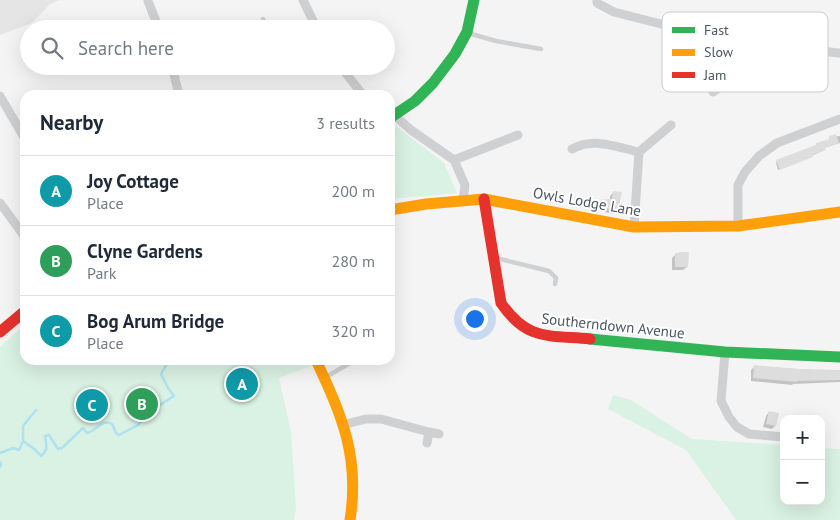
<!DOCTYPE html>
<meta charset="utf-8">
<style>
:root{--surface:#fff;--page:#f6f6f7;--text:#1f2937;--muted:#747a83;--line:#e0e1e3;--accent:#2563eb}
body{margin:0;font-family:"PT Sans",sans-serif;background:var(--page);color:var(--text)}
.controls{position:absolute;right:15px;bottom:15px;display:grid;overflow:hidden;border-radius:10px;box-shadow:0 5px 20px #0002}
.controls button{width:45px;height:45px;display:grid;place-items:center;padding:0;border:0;border-bottom:1px solid var(--line);background:var(--surface);color:var(--text);font:25px sans-serif}
.you{position:absolute;left:474px;top:318px;width:18px;height:18px;margin:-12px;border:4px solid #fff;border-radius:50%;background:#1a73e8;box-shadow:0 0 0 8px #1a73e833}
.badge{display:grid;place-items:center;width:32px;height:32px;border-radius:50%;background:var(--accent);color:#fff;font-size:16px;font-weight:700}
.pin{position:absolute;translate:-50% -50%;border:2px solid #fff;box-shadow:0 1px 5px #0006}
.list{margin:0;padding:0;list-style:none}
h2{display:flex;justify-content:space-between;align-items:center;height:65px;margin:0;padding:0 20px;font-size:21px}
h2 small{font-size:16px;font-weight:400;color:var(--muted)}
.list li{display:grid;grid-template-columns:32px 1fr auto;gap:15px;align-items:center;box-sizing:border-box;height:70px;padding:0 20px;border-top:1px solid var(--line)}
.list b{display:block;font-size:19px;white-space:nowrap}
.list p{margin:0;font-size:16px;white-space:nowrap;color:var(--muted)}
.list em{font-size:16px;font-style:normal;color:var(--muted)}
.icon{flex:none;width:28px;height:28px;fill:none;stroke:currentColor;stroke-width:2;stroke-linecap:round;stroke-linejoin:round}
.map{position:relative;flex:none;width:840px;height:520px;overflow:hidden}
.search{position:absolute;background:var(--surface);box-shadow:0 5px 20px #0002;left:20px;top:20px;width:375px;height:55px;display:flex;align-items:center;gap:12px;box-sizing:border-box;padding:0 18px;border-radius:28px;color:var(--muted);font-size:19px}
.panel{position:absolute;background:var(--surface);box-shadow:0 5px 20px #0002;left:20px;top:90px;width:375px;height:275px;border-radius:15px}
.map>svg:first-child{display:block}
</style>
<div class="map">
<svg width="840" height="520" viewBox="0 0 840 520">
<rect width="100%" height="100%" fill="#f4f4f4"/>
<path fill="#e6e5e6" d="M0 0H59L49 5 32 23 0 35Z"/>
<path fill="#d9f2e3" d="M396 126 444 163 457 193 390 199V131Z
M25 326V360H308L311 366 279 378 291 431 296 509 294 520H0V347L20 329Z
M613 395 631 400 692 439 784 445V501H821V448L840 449V520H736L686 450 608 409Z"/>
<path fill="#0003" d="M840 136V143L824 148 823 151 778 170 776 163 777 161 829 140 830 137Z
M614 192 617 210 614 214 594 210 595 204 598 201 610 200V196Z
M676 254 687 267 683 270H672V258Z
M755 366 840 372V382L793 384 792 385 751 381V370Z
M240 381 245 383 242 389 237 387Z
M769 412 775 426 772 429 763 427 766 416Z"/>
<g fill="none" stroke-linecap="round" stroke-linejoin="round">
<path stroke="#aee2f0" stroke-width="2.5" d="M187 360H195
M207 360H211
M36 410 23 426V441C32 448 33 446 41 456 49 449 46 445 45 436L49 435 58 449 62 448 83 428 87 433C97 431 101 418 112 424L116 433 119 435 138 425 149 412 174 396 168 388 161 374 169 360
M0 453 13 448 19 450 23 441
M0 462 1 465 0 467"/>
</g>
<path fill="#ddddde" d="M836 134 839 143 825 148 826 150 812 155 813 157 780 170 776 160 816 145V143L830 139 829 136Z
M613 191 622 192 618 211 597 207 598 200 612 199Z
M682 252H689L688 267H675V253Z
M754 365 797 369 840 370V380L797 381V382L753 378Z
M769 411 779 413 776 426 766 424Z"/>
<g fill="none" stroke-linecap="round" stroke-linejoin="round">
<path stroke="#ced0d2" stroke-width="4.5" d="M263 19 268 29
M468 33 496 41 541 49
M496 258 549 271 556 278 555 284
M326 377 355 360"/>
<path stroke="#ced0d2" stroke-width="9" d="M303 0 317 29
M597 0V3L614 12 708 36 722 48
M148 1 159 29
M172 66 179 95
M340 66 363 95
M713 92C732 79 759 54 782 49 800 46 822 52 840 53
M0 96 25 139
M394 115 411 130 454 160 465 185 463 200
M572 149C594 137 616 147 639 152
M454 160 518 135
M0 203 25 237
M738 226V185L745 172 759 156 777 143 840 119
M634 227 639 152 671 125
M725 352 721 401 729 417 737 427 749 434 784 437
M342 425 366 419H381L429 432 427 443
M429 432 439 434"/>
<path stroke="#30b455" stroke-width="11" d="M390 118 415 101 433 83 455 54 467 32 474 0
M590 339 725 352 840 357"/>
<path stroke="#ff9f0a" stroke-width="11" d="M390 210 426 204 484 199 634 227 738 226 840 212
M316 360C342 416 360 457 350 520"/>
<path stroke="#e5322d" stroke-width="11" d="M484 199 501 303C527 341 548 335 590 339
M0 332 25 311"/>
</g>
<g text-anchor="middle" stroke-width="4" stroke-linejoin="round" paint-order="stroke">
<g font-size="15" fill="#4a5661" stroke="#fff">
<text transform="translate(587 202) rotate(10)" y="5">Owls Lodge Lane</text>
<text transform="translate(613 326) rotate(6)" y="5">Southerndown Avenue</text>
</g>
</g>
<rect x="662" y="12" width="166" height="80" rx="8" fill="#fff" stroke="#c9ccd0" stroke-width="1"/>
<rect x="672" y="27" width="23" height="6" fill="#30b455"/>
<rect x="672" y="49" width="23" height="7" fill="#ff9f0a"/>
<rect x="672" y="72" width="23" height="6" fill="#e5322d"/>
<g font-size="14" fill="#4a5661">
<text x="704" y="35">Fast</text>
<text x="704" y="57">Slow</text>
<text x="704" y="80">Jam</text>
</g>
</svg>
<div class="controls">
<button>+</button>
<button>−</button>
</div>
<div class="you"></div>
<div class="pin badge" style="left:242px;top:384px;background:#0f9aa8">A</div>
<div class="pin badge" style="left:142px;top:404px;background:#2e9e5b">B</div>
<div class="pin badge" style="left:92px;top:405px;background:#0f9aa8">C</div>
<div class="search"><svg class="icon" aria-label="search" viewBox="0 0 24 24"><circle cx="10" cy="10" r="6"/><path d="M15 15l6 6"/></svg>Search here</div>
<section class="panel">
<h2>Nearby<small>3 results</small></h2>
<ul class="list">
<li><span class="badge" style="background:#0f9aa8">A</span><div><b>Joy Cottage</b><p>Place</p></div><em>200 m</em></li>
<li><span class="badge" style="background:#2e9e5b">B</span><div><b>Clyne Gardens</b><p>Park</p></div><em>280 m</em></li>
<li><span class="badge" style="background:#0f9aa8">C</span><div><b>Bog Arum Bridge</b><p>Place</p></div><em>320 m</em></li>
</ul>
</section>
</div>
